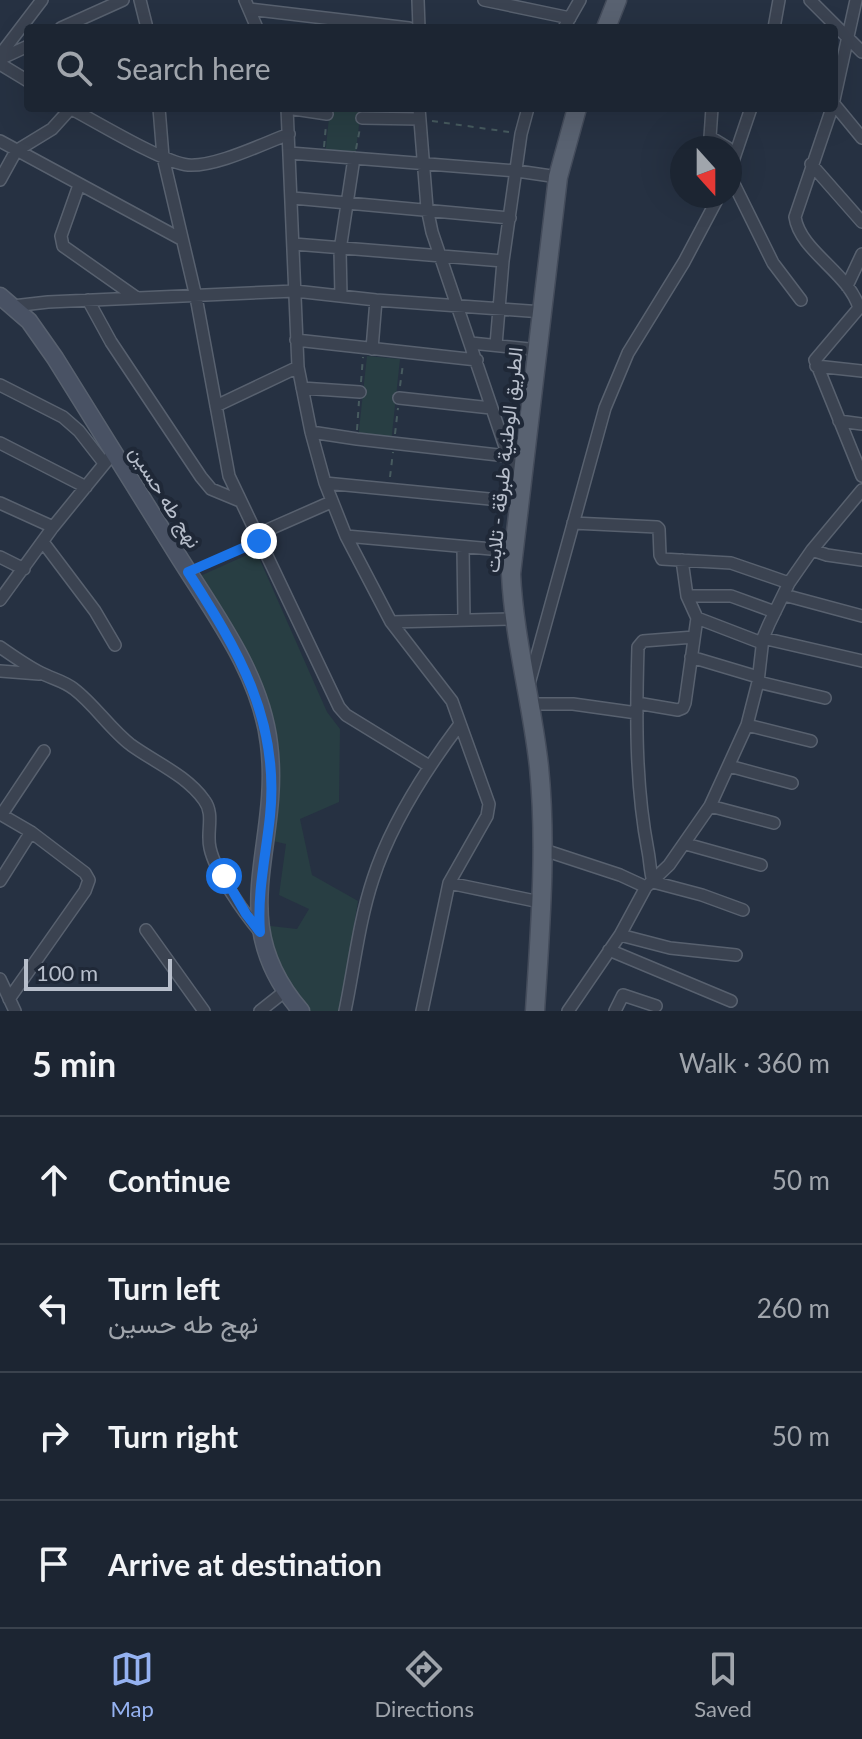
<!DOCTYPE html>
<meta charset="utf-8">
<style>
:root{--surface:#1c2532;--page:#29313e;--text:#f1f3f6;--muted:#a0a5ac;--line:#3a424d;--accent:#95b2f1}
body{margin:0;font-family:Lato,Vazirmatn,sans-serif;background:var(--page);color:var(--text)}
.compass{position:absolute;left:670px;top:136px;width:72px;height:72px;border-radius:50%;background:var(--surface);box-shadow:0 8px 32px #0002;rotate:159deg}
.scale{position:absolute;left:24px;bottom:20px;width:148px;box-sizing:border-box;padding-left:8px;border:4px solid #b7becb;border-top:0;font-size:22px;line-height:28px;white-space:nowrap;color:#b7becb;-webkit-text-stroke:6px #1f2837;paint-order:stroke}
.stop{position:absolute;width:24px;height:24px;margin:-18px;border:6px solid #1a73e8;border-radius:50%;background:#fff}
.stop.end{background:#1a73e8;border-color:#fff;box-shadow:0 2px 8px #0008}
.list{margin:0;padding:0;list-style:none}
h2{display:flex;justify-content:space-between;align-items:center;height:104px;margin:0;padding:0 32px;font-size:34px}
h2 small{font-size:26px;font-weight:400;color:var(--muted)}
.list li{display:grid;grid-template-columns:52px 1fr auto;gap:24px;align-items:center;box-sizing:border-box;height:128px;padding:0 32px;border-top:2px solid var(--line)}
.list b{display:block;font-size:30px;white-space:nowrap}
.list p{margin:0;font-size:26px;white-space:nowrap;color:var(--muted)}
.list em{font-size:26px;font-style:normal;color:var(--muted)}
.icon{flex:none;width:44px;height:44px;fill:none;stroke:currentColor;stroke-width:2;stroke-linecap:round;stroke-linejoin:round}
.map{position:relative;flex:none;width:862px;height:1011px;overflow:hidden}
.search{position:absolute;background:var(--surface);box-shadow:0 8px 32px #0002;left:24px;right:24px;top:24px;height:88px;display:flex;align-items:center;gap:20px;box-sizing:border-box;padding:0 28px;border-radius:8px;color:var(--muted);font-size:30px}
.sheet{height:616px;background:var(--surface)}
nav{display:flex;justify-content:space-around;align-items:center;box-sizing:border-box;height:112px;border-top:2px solid var(--line);background:var(--surface);font-size:22px;color:var(--muted)}
nav a{display:grid;justify-items:center;gap:4px}
nav .on{color:var(--accent)}
.map>svg:first-child{display:block}
</style>
<div class="map">
<svg width="862" height="1011" viewBox="0 0 862 1011">
<rect width="100%" height="100%" fill="#263142"/>
<path fill="#283e43" d="M330 108H361L355 159 325 156Z
M367 356 400 359 391 443 358 439Z
M256 551 327 712 340 729 339 802 300 819 312 875 358 901 340 1011H304L286 990 262 925 297 929 309 909 279 895 286 844 273 841 276 798 272 738 200 576Z"/>
<g fill="none" stroke-linecap="round" stroke-linejoin="round">
<g stroke="#58616f" stroke-width="14">
<path id="minor" d="M140 0 147 28
M245 0 257 28
M418 0 419 28
M484 0 570 18
M810 0 862 52
M249 9 409 28
M61 28 123 0
M564 28 580 0
M774 28 779 0
M0 55 42 0
M0 59 28 46
M0 64 28 81
M834 100 856 0
M834 104 862 138
M70 108C95 121 164 163 188 165 216 167 262 144 289 134
M159 108 163 157 196 297 229 476 339 707 346 715 429 766
M287 108 298 367 311 432 325 483 346 536 391 622 452 701 489 804 487 816 449 883 422 1011
M287 108 327 114
M419 108 427 208 432 232 519 488
M712 108 710 137 728 148
M832 108 795 217C800 251 849 273 859 308L815 360 862 476
M362 118 419 119
M0 141 181 239
M290 153 517 171 558 177
M811 164 862 222
M730 170 751 108
M730 176 773 263 801 300
M0 180 16 151 52 129 71 108
M79 185 61 236 63 246 137 298
M293 198 510 218
M294 244 503 261
M847 286 862 254
M341 296 340 250 354 158
M88 300 111 342 201 477 211 489 240 501
M13 306 48 302 295 291 376 300 543 312
M296 340 477 360
M471 343 539 350
M496 345 503 261 521 134 528 108
M372 349 376 300
M816 366 862 371
M0 385 63 417 79 431 104 463
M302 388 360 392
M399 398 491 408
M216 406 298 367
M839 421 862 424
M311 432 357 439 507 456
M0 443 86 487
M325 483 520 502
M0 503 53 527
M573 523 657 527 659 529 660 555 662 559 731 563 789 583
M256 535 331 502
M346 536 514 551
M43 542 95 611 115 645
M463 548 464 619
M812 550 827 555 862 560
M0 557 24 569
M784 595 862 616
M687 596H731L775 612
M0 600 53 527 114 452
M697 618 762 643
M391 622 514 619
M763 638 862 661
M0 647C13 656 27 666 41 673 53 679 64 681 74 689 95 705 110 729 131 745 156 763 186 775 204 800 215 814 206 832 210 848 215 872 244 913 260 932
M691 657 758 677
M0 671 39 674
M758 682 825 698
M529 684 605 408 628 353 684 262 719 196
M637 703 678 710 683 708 685 703 697 618 687 596 682 560
M531 704H573L637 713
M747 725 811 741
M729 766 792 783
M710 806 774 823
M0 814 31 832 85 873 89 880 85 891 9 999
M2 814 44 751
M686 844 761 865
M541 849 620 875 646 887
M0 881 31 832
M653 882C650 872 650 861 648 851 635 784 636 714 638 647L643 641 694 637
M653 882 702 895 743 910
M449 883 540 902
M146 930 204 1011
M620 935 670 948 736 955
M609 950 731 1001
M0 979 15 1011
M260 1011 284 992
M345 1011C354 968 359 921 373 879 390 826 427 768 460 724
M568 1011 620 935 646 887 669 865 710 806 747 725 758 682 763 638 769 624 789 583 812 550 862 490
M615 1011 623 995 656 1006"/>
</g>
<g stroke="#58616f" stroke-width="19">
<path id="secondary" d="M0 296 29 321 55 358C96 423 136 489 177 554 213 612 261 674 269 744 282 847 222 920 301 1011"/>
</g>
<g stroke="#444c5b" stroke-width="21">
<path id="primary" d="M606 28 617 0
M535 1011C540 931 547 847 539 767 532 702 514 639 511 574L558 177 577 108"/>
</g>
<path stroke="#475b5f" stroke-width="2" stroke-dasharray="6 6" stroke-linecap="butt" d="M432 121 509 132
M324 147 326 125
M356 149 360 128
M361 382 363 357
M400 386 403 364
M357 430 359 401
M395 434 398 408
M390 477 393 452
M201 566 250 545"/>
<use href="#minor" stroke="#3b4351" stroke-width="11"/>
<use href="#secondary" stroke="#495264" stroke-width="16"/>
<use href="#primary" stroke="#596271" stroke-width="18"/>
</g>
<g fill="none" stroke-linecap="round" stroke-linejoin="round">
<path stroke="#1a73e8" stroke-width="10" d="M224 876 246 914 260 932C257 892 266 855 270 816 280 720 238 650 188 572L259 541"/>
</g>
<g text-anchor="middle" stroke-width="8" stroke-linejoin="round" paint-order="stroke">
<g font-size="20" fill="#b7becb" stroke="#1f2837">
<text transform="translate(504 460) rotate(-84)" y="7">الطريق الوطنية طبرقة - تلابت</text>
<text transform="translate(165 497) rotate(58)" y="7">نهج طه حسين</text>
</g>
</g>
</svg>
<svg class="compass" viewBox="-18 -18 36 36"><path d="M0-13l5 13h-10z" fill="#e53935"/><path d="M0 13l5-13h-10z" fill="#a0a5ac"/></svg>
<div class="scale">100 m</div>
<div class="stop" style="left:224px;top:876px"></div>
<div class="stop end" style="left:259px;top:541px"></div>
<div class="search"><svg class="icon" aria-label="search" viewBox="0 0 24 24"><circle cx="10" cy="10" r="6"/><path d="M15 15l6 6"/></svg>Search here</div>
</div>
<section class="sheet">
<h2>5 min<small>Walk · 360 m</small></h2>
<ul class="list">
<li><svg class="icon" aria-label="ahead" viewBox="0 0 24 24"><path d="M12 20V5M6 11l6-6 6 6"/></svg><div><b>Continue</b></div><em>50 m</em></li>
<li><svg class="icon" aria-label="left" viewBox="0 0 24 24"><path d="M17 20v-9H6M10 6l-5 5 5 5"/></svg><div><b>Turn left</b><p>نهج طه حسين</p></div><em>260 m</em></li>
<li><svg class="icon" aria-label="right" viewBox="0 0 24 24"><path d="M7 20v-9h11M14 6l5 5-5 5"/></svg><div><b>Turn right</b></div><em>50 m</em></li>
<li><svg class="icon" aria-label="arrive" viewBox="0 0 24 24"><path d="M6 21V4h12l-3 4 3 4H6"/></svg><div><b>Arrive at destination</b></div></li>
</ul>
</section>
<nav>
<a class="on"><svg class="icon" aria-label="map" viewBox="0 0 24 24"><path d="M3 6l6-2 6 2 6-2v14l-6 2-6-2-6 2zM9 4v14M15 6v14"/></svg>Map</a>
<a><svg class="icon" aria-label="directions" viewBox="0 0 24 24"><path d="M12 3l9 9-9 9-9-9zM9 14v-3h6M13 9l2 2-2 2"/></svg>Directions</a>
<a><svg class="icon" aria-label="saved" viewBox="0 0 24 24"><path d="M7 4h10v16l-5-4-5 4z"/></svg>Saved</a>
</nav>
